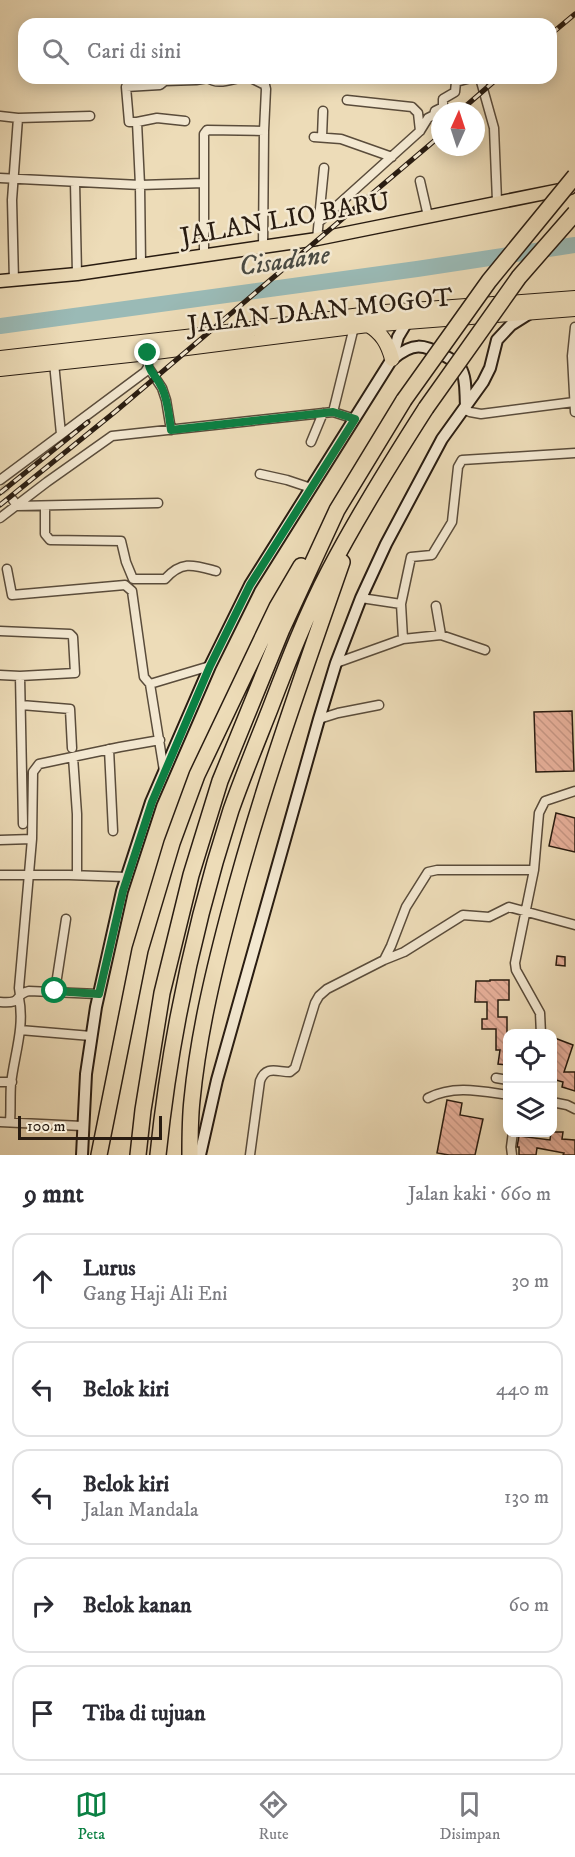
<!DOCTYPE html>
<html lang="id">
<meta charset="utf-8">
<style>
:root{--surface:#fff;--page:#f7f7f7;--text:#2b2b33;--muted:#7c7c81;--line:#e1e1e2;--accent:#0b8043}
body{margin:0;font-family:"IM FELL DW Pica",serif;background:var(--page);color:var(--text)}
.controls{position:absolute;right:18px;bottom:18px;display:grid;overflow:hidden;border-radius:12px;box-shadow:0 3px 15px #0003}
.controls button{width:54px;height:54px;display:grid;place-items:center;padding:0;border:0;border-bottom:2px solid var(--line);background:var(--surface);color:var(--text);font:30px sans-serif}
.compass{position:absolute;left:431px;top:102px;width:54px;height:54px;border-radius:50%;background:var(--surface);box-shadow:0 3px 15px #0003;rotate:3deg}
.scale{position:absolute;left:18px;bottom:15px;width:144px;box-sizing:border-box;padding-left:6px;border:3px solid #291c11;border-top:0;font-size:16px;line-height:21px;white-space:nowrap;color:#291c11;-webkit-text-stroke:4px #f3e8d1;paint-order:stroke}
.stop{position:absolute;width:18px;height:18px;margin:-14px;border:4px solid #0b8043;border-radius:50%;background:#fff}
.stop.end{background:#0b8043;border-color:#fff;box-shadow:0 2px 6px #0008}
.list{margin:0;padding:0;list-style:none}
h2{display:flex;justify-content:space-between;align-items:center;height:78px;margin:0;padding:0 24px;font-size:26px}
h2 small{font-size:20px;font-weight:400;color:var(--muted)}
.list li{display:grid;grid-template-columns:39px 1fr auto;gap:18px;align-items:center;box-sizing:border-box;height:96px;margin:0 12px 12px;padding:0 12px;border:2px solid var(--line);border-radius:18px}
.list b{display:block;font-size:22px;white-space:nowrap}
.list p{margin:0;font-size:20px;white-space:nowrap;color:var(--muted)}
.list em{font-size:20px;font-style:normal;color:var(--muted)}
.icon{flex:none;width:33px;height:33px;fill:none;stroke:currentColor;stroke-width:2;stroke-linecap:round;stroke-linejoin:round}
.map{position:relative;flex:none;width:575px;height:1155px;overflow:hidden}
.search{position:absolute;background:var(--surface);box-shadow:0 3px 15px #0003;left:18px;right:18px;top:18px;height:66px;display:flex;align-items:center;gap:15px;box-sizing:border-box;padding:0 21px;border-radius:18px;color:var(--muted);font-size:22px}
.sheet{height:618px;background:var(--surface)}
nav{display:flex;justify-content:space-around;align-items:center;box-sizing:border-box;height:84px;border-top:2px solid var(--line);background:var(--surface);font-size:16px;color:var(--muted)}
nav a{display:grid;justify-items:center;gap:3px}
nav .on{color:var(--accent)}
.map>svg:first-child{display:block}
</style>
<div class="map">
<svg width="575" height="1155" viewBox="0 0 575 1155">
<defs>
<pattern id="building-back-hatch" width="6" height="6" patternUnits="userSpaceOnUse" patternTransform="scale(1.5)"><rect width="6" height="6" fill="#e9b29d"/><path d="M-1 5l2 2M0 0l6 6M5-1l2 2" fill="none" stroke="#c89886"/></pattern>
</defs>
<rect width="100%" height="100%" fill="#eddcb8"/>
<filter id="stains"><feTurbulence type="fractalNoise" baseFrequency=".00333" numOctaves="4"/><feColorMatrix values="0 0 0 0 .2 0 0 0 0 .09 0 0 0 0 .02 0 0 0 .5 -.17"/></filter>
<radialGradient id="worn" r=".72"><stop offset=".6" stop-color="#630" stop-opacity="0"/><stop offset="1" stop-color="#630" stop-opacity=".3"/></radialGradient>
<g fill="none" stroke-linecap="round" stroke-linejoin="round">
<path stroke="#9abab6" stroke-width="16" d="M0 326 417 269 575 245"/>
</g>
<path fill="url(#building-back-hatch)" stroke="#291c11" stroke-width="1.5" d="M572 711 574 771 536 772 534 712Z
M556 813 575 818V852L549 846Z
M557 956 565 957V966L556 965Z
M490 980H509V1000H498V1017H507V1065L498 1064 500 1050H496V1029H482V1019H487V1002H475L476 981H490Z
M552 1037 573 1045 564 1072H575V1091L562 1087 563 1082 552 1079Z
M447 1100 462 1103 460 1115 483 1119 475 1155H449L437 1153Z
M551 1132H563L562 1139 575 1140V1155H563L564 1153 537 1148 536 1155H519V1147H517L519 1136 550 1140Z"/>
<g fill="none" stroke-linecap="round" stroke-linejoin="round">
<path stroke="#c6b697" stroke-width="8" stroke-dasharray="8 4" stroke-linecap="butt" d="M2 486 13 500"/>
<g stroke="#5a4c3b" stroke-width="11">
<path id="minor" d="M208 78C217 85 229 80 239 78
M251 78 265 85 266 89 264 131 263 248
M480 78 494 128 497 201
M347 100 412 107 418 113 420 131
M0 116 18 118 90 116
M185 121 157 118 137 122H129L126 87 160 85 165 81 196 80 208 78
M137 122 140 185 141 264
M314 137 341 139 392 157
M322 137 323 111
M0 178 140 185 204 183
M420 181 428 216
M75 182 77 274
M319 222 420 131 428 118 434 115 435 111 443 107V99L455 92 456 82 471 78
M317 239 324 168
M204 256V134L207 130 264 131
M14 281 12 200 18 118
M575 327 572 356 575 412
M54 363 61 434
M148 367 162 388 166 400 171 430
M463 409 470 412 481 414 574 402
M333 412 354 327
M311 442 323 413
M260 474 287 480 311 488
M0 480 145 372 148 367V353
M13 500 17 506 158 503
M45 506V534L50 540 121 541 126 562 133 579H165C182 560 194 565 216 571
M0 518 47 482 112 436 333 412 355 419
M7 569 12 595 125 585 132 591 144 677 150 684 210 666
M361 598 401 604 411 557 432 555 452 522 458 467 462 460 575 453
M436 606 441 635
M0 631 70 634 73 637 75 673 20 676
M403 639 441 635 485 650
M336 663 403 639 401 604
M0 675 20 676 23 824
M150 684 164 771
M21 705 70 709 72 748
M319 719 338 713 379 705
M109 749 113 831
M73 757 77 814V875
M0 840 32 839
M0 875H69L127 877
M384 960 404 952 463 915 489 917 509 907 575 925
M55 991 66 919
M20 995 19 988 32 839 33 772 39 764 120 747 160 740
M0 1002C25 1004 12 995 29 991L98 994
M20 1030 91 1036
M541 1034 540 1013 516 970 515 963 534 870 539 813 545 801 575 791
M496 1078 508 1080
M0 1082H12
M428 1098C454 1085 480 1091 508 1095
M552 1102 567 1105 575 1109
M0 1122 82 1126
M10 1122C11 1109 10 1096 11 1084 14 1056 25 1027 19 998
M250 1155 260 1081C266 1065 277 1072 290 1072L295 1068 315 1003 319 996 327 989 384 960 391 946 406 907 428 872 437 870H534
M512 1155 511 1147 513 1132"/>
</g>
<g stroke="#291c11" stroke-width="14">
<path id="secondary" d="M393 359C413 342 423 344 445 356 450 359 457 362 460 367 467 378 465 394 466 405
M82 1155 86 1074 96 1007 122 891 151 802 210 666 250 585 392 359 398 337 407 322
M200 1155 217 1080 319 719 336 663 361 598 386 544 442 439 483 382 490 368 497 340 511 325 530 313"/>
</g>
<g stroke="#291c11" stroke-width="15">
<path id="primary" d="M0 281 77 274 317 239 570 188"/>
</g>
<g stroke="#291c11" stroke-width="16">
<path id="trunk" d="M368 325C382 333 388 344 392 359
M0 358 203 335 385 312 575 298
M0 369 148 353 368 325 575 309"/>
</g>
<g stroke="#291c11" stroke-width="18">
<path id="motorway" d="M99 1155 140 950 172 843 197 775 277 607 301 566
M138 1155 143 1110 162 993 191 875 220 781 282 629 337 510 404 400
M158 1155C170 1038 195 922 231 810 243 776 257 742 270 709 288 662 306 615 329 571 358 515 392 461 426 408
M190 1155C190 1137 190 1118 192 1100 198 1038 212 978 228 917 259 797 301 680 342 562"/>
</g>
<use href="#minor" stroke="#f3e8d1" stroke-width="8"/>
<use href="#secondary" stroke="#f3e8d1" stroke-width="10"/>
<use href="#primary" stroke="#eddcb8" stroke-width="12"/>
<use href="#trunk" stroke="#eddcb8" stroke-width="14"/>
<use href="#motorway" stroke="#eddcb8" stroke-width="15"/>
<g stroke="#291c11" stroke-width="5">
<path id="rail" d="M551 34 575 14
M460 111 498 78
M0 493 88 422
M0 505 116 411 440 136"/>
</g>
<use href="#rail" stroke="#f3e8d1" stroke-width="3" stroke-dasharray="9" stroke-linecap="butt"/>
<g stroke="#291c11" stroke-width="18" stroke-linecap="butt">
<path id="motorway-bridge" d="M404 400 489 281 575 176
M426 408 519 277 575 213"/>
</g>
<use href="#motorway-bridge" stroke="#eddcb8" stroke-width="15"/>
</g>
<g fill="none" stroke-linecap="round" stroke-linejoin="round">
<path stroke="#0b8043" stroke-width="8" d="M55 991 99 994 123 891 152 802 210 666 250 585 355 419 333 412 171 430C169 416 168 400 162 388 154 370 148 376 148 353"/>
</g>
<g text-anchor="middle" stroke-width="5" stroke-linejoin="round" paint-order="stroke">
<g font-size="26" fill="#291c11" stroke="#f3e8d1">
<text transform="translate(285 218) rotate(-10)" y="9">JALAN LIO BARU</text>
<text transform="translate(320 310) rotate(-6)" y="9">JALAN DAAN MOGOT</text>
</g>
<g font-size="27" font-style="italic" fill="#4b4b43" stroke="#f3e8d1">
<text transform="translate(284 260) rotate(-8)" y="9">Cisadane</text>
</g>
</g>
<rect width="100%" height="100%" filter="url(#stains)"/>
<rect width="100%" height="100%" fill="url(#worn)"/>
</svg>
<div class="controls">
<button><svg class="icon" aria-label="locate" viewBox="0 0 24 24"><circle cx="12" cy="12" r="6"/><path d="M12 2v4M12 18v4M2 12h4M18 12h4"/></svg></button>
<button><svg class="icon" aria-label="layers" viewBox="0 0 24 24"><path d="M12 4l9 5-9 5-9-5zM3 14l9 5 9-5"/></svg></button>
</div>
<svg class="compass" viewBox="-18 -18 36 36"><path d="M0-13l5 13h-10z" fill="#e53935"/><path d="M0 13l5-13h-10z" fill="#7c7c81"/></svg>
<div class="scale">100 m</div>
<div class="stop" style="left:55px;top:991px"></div>
<div class="stop end" style="left:148px;top:353px"></div>
<div class="search"><svg class="icon" aria-label="search" viewBox="0 0 24 24"><circle cx="10" cy="10" r="6"/><path d="M15 15l6 6"/></svg>Cari di sini</div>
</div>
<section class="sheet">
<h2>9 mnt<small>Jalan kaki · 660 m</small></h2>
<ul class="list">
<li><svg class="icon" aria-label="ahead" viewBox="0 0 24 24"><path d="M12 20V5M6 11l6-6 6 6"/></svg><div><b>Lurus</b><p>Gang Haji Ali Eni</p></div><em>30 m</em></li>
<li><svg class="icon" aria-label="left" viewBox="0 0 24 24"><path d="M17 20v-9H6M10 6l-5 5 5 5"/></svg><div><b>Belok kiri</b></div><em>440 m</em></li>
<li><svg class="icon" aria-label="left" viewBox="0 0 24 24"><path d="M17 20v-9H6M10 6l-5 5 5 5"/></svg><div><b>Belok kiri</b><p>Jalan Mandala</p></div><em>130 m</em></li>
<li><svg class="icon" aria-label="right" viewBox="0 0 24 24"><path d="M7 20v-9h11M14 6l5 5-5 5"/></svg><div><b>Belok kanan</b></div><em>60 m</em></li>
<li><svg class="icon" aria-label="arrive" viewBox="0 0 24 24"><path d="M6 21V4h12l-3 4 3 4H6"/></svg><div><b>Tiba di tujuan</b></div></li>
</ul>
</section>
<nav>
<a class="on"><svg class="icon" aria-label="map" viewBox="0 0 24 24"><path d="M3 6l6-2 6 2 6-2v14l-6 2-6-2-6 2zM9 4v14M15 6v14"/></svg>Peta</a>
<a><svg class="icon" aria-label="directions" viewBox="0 0 24 24"><path d="M12 3l9 9-9 9-9-9zM9 14v-3h6M13 9l2 2-2 2"/></svg>Rute</a>
<a><svg class="icon" aria-label="saved" viewBox="0 0 24 24"><path d="M7 4h10v16l-5-4-5 4z"/></svg>Disimpan</a>
</nav>
